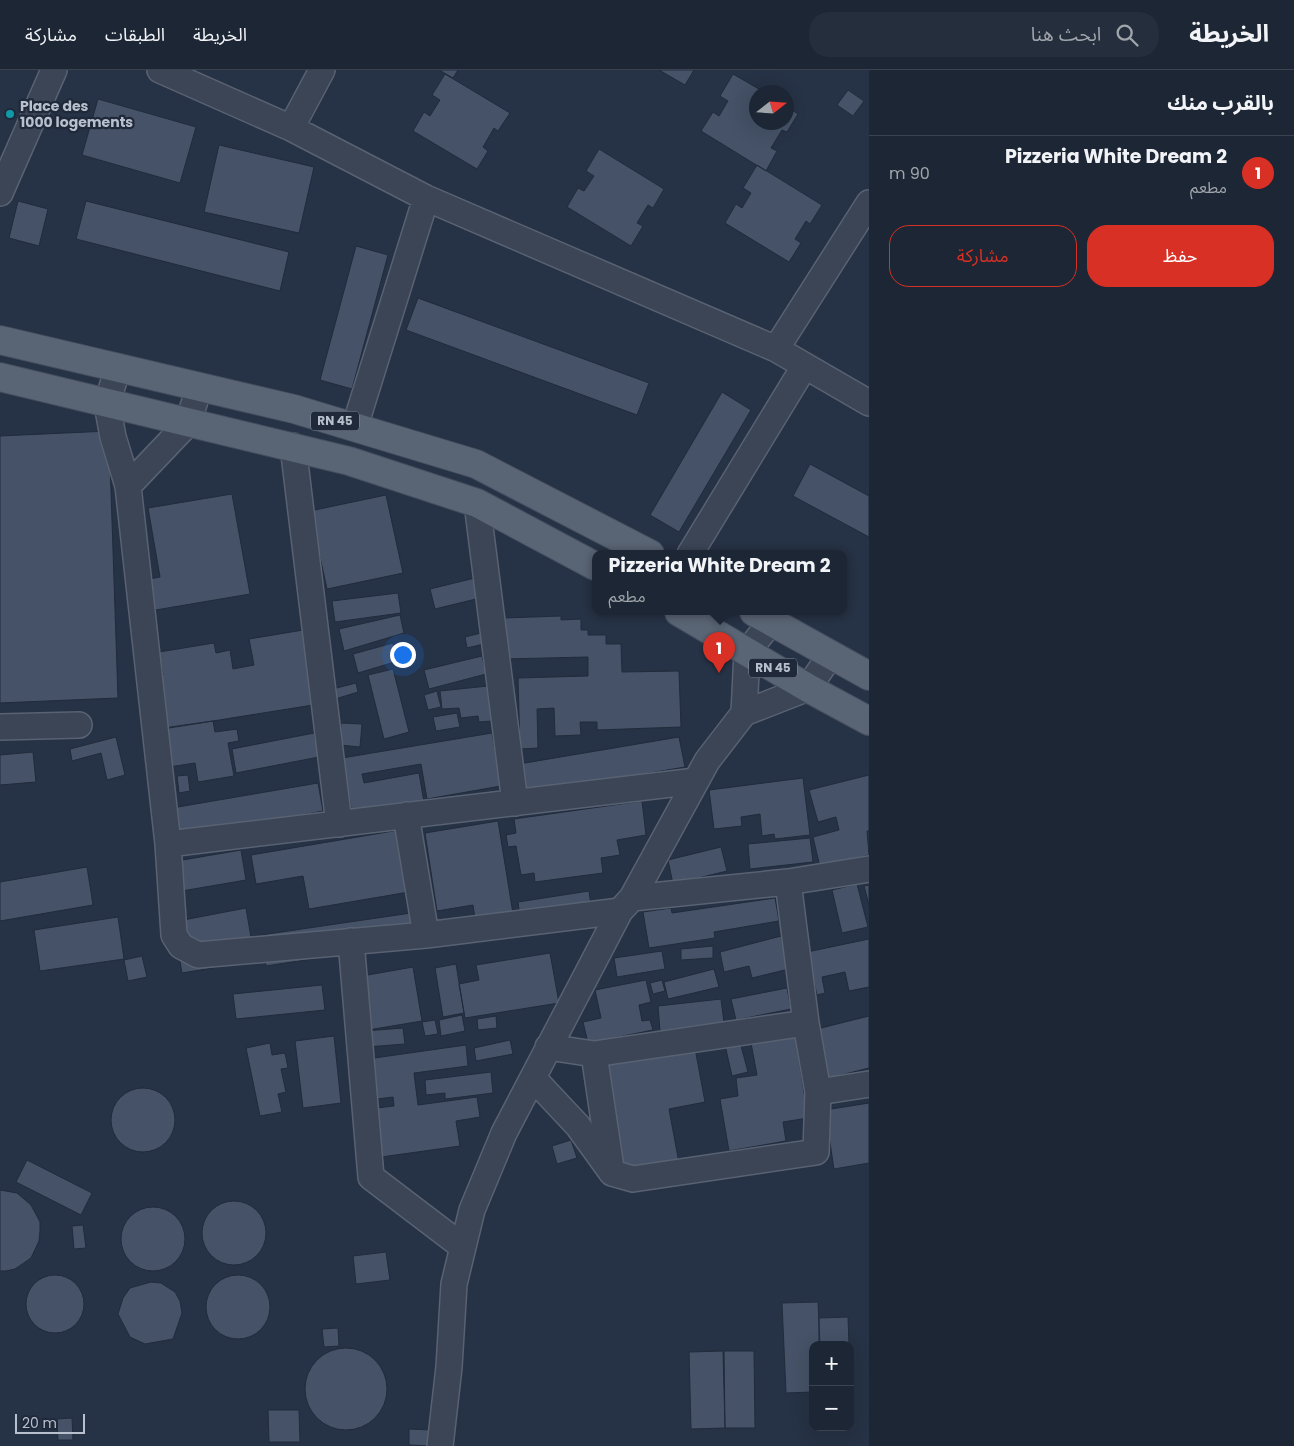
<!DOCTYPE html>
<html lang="ar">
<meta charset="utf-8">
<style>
:root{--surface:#1c2634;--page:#252e3c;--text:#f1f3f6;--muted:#a0a5ac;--line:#3a434f;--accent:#d93025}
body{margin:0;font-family:Poppins,"Noto Sans Arabic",sans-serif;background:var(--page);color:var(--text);direction:rtl}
.controls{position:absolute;right:15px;bottom:15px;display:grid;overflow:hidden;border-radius:10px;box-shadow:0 5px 20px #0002}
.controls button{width:45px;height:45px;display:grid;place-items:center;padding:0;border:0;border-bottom:1px solid var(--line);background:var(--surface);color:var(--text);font:25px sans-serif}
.compass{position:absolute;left:749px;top:15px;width:45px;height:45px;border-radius:50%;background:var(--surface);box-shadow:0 5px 20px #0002;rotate:73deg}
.scale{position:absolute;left:15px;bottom:12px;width:70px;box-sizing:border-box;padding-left:5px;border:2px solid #b8c0ce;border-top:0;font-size:14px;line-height:18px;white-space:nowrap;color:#b8c0ce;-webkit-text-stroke:4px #1f293a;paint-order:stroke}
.you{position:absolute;left:402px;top:584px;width:18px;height:18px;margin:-12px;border:4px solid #fff;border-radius:50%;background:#1a73e8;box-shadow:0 0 0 8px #1a73e833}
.badge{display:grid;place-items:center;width:32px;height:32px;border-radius:50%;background:var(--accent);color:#fff;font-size:16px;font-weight:700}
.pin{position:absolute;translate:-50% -41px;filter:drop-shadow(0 1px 2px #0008)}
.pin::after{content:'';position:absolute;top:26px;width:18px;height:15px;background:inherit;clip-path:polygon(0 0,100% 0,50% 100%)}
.popup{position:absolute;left:592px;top:480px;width:255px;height:65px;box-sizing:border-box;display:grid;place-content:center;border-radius:10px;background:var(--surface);filter:drop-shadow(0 1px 4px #0005);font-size:16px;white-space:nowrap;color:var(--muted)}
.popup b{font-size:19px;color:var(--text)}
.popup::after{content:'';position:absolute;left:50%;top:100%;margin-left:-10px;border:10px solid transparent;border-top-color:var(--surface)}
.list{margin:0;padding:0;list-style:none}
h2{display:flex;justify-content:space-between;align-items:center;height:65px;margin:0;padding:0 20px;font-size:21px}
h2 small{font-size:16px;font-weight:400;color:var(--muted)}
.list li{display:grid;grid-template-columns:32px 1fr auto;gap:15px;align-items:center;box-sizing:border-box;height:75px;padding:0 20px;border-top:1px solid var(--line)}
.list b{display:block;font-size:19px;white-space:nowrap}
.list p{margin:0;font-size:16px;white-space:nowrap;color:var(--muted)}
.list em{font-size:16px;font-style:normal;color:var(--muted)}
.actions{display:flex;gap:10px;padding:15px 20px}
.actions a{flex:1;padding:11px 0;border:1px solid var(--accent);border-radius:20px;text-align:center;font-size:18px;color:var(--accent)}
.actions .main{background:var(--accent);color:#fff}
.icon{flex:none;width:28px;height:28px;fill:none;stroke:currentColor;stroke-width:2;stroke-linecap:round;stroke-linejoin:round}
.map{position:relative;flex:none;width:869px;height:1376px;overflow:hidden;direction:ltr}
header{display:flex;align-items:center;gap:30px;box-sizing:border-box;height:70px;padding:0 25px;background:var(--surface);border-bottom:1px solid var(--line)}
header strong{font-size:24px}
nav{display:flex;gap:28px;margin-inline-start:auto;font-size:18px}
.search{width:350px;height:45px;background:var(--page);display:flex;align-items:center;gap:12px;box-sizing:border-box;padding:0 18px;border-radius:20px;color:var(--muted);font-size:19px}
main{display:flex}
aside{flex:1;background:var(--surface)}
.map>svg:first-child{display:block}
</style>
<header>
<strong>الخريطة</strong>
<div class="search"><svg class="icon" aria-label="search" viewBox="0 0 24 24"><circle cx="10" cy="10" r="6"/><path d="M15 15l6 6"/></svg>ابحث هنا</div>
<nav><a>الخريطة</a><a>الطبقات</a><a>مشاركة</a></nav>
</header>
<main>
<aside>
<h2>بالقرب منك<small></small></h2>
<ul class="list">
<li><span class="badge">1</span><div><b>Pizzeria White Dream 2</b><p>مطعم</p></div><em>90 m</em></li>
</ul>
<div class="actions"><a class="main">حفظ</a><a>مشاركة</a></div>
</aside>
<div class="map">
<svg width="869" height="1376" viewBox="0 0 869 1376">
<rect width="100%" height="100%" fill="#263245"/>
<path fill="#455267" stroke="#212b3c" d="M439 0H458L453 8Z
M659 0H694L685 15Z
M445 4 510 43 498 61 494 58 483 77 488 81 477 99 413 61 424 42 430 46 440 30 432 25Z
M733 4 764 22H756V52H786V36L798 44 787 62 782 60 771 78 777 81 766 101 701 61 713 42 719 46 728 31 720 26Z
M848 20 864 31 853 46 837 35Z
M98 29 196 57 180 113 82 85Z
M219 75 314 97 299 163 204 142Z
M599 79 664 119 653 138 648 135 637 153 643 156 631 176 567 137 578 118 584 121 594 106 586 101Z
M757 95 822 135 810 154 806 151 795 169 801 173 789 192 725 153 736 134 742 138 751 123 743 118Z
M18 131 48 139 39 176 9 168Z
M86 131 289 182 280 221 76 169Z
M356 176 388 185 352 319 320 310Z
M418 228 649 313 637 345 406 260Z
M722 322 751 340 679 462 650 445Z
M109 361 118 628 0 633V366Z
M810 394 869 426V467L793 426Z
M232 424 250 524 150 541 144 510 160 507 148 438Z
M386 425 403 503 327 519 310 441Z
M475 508 480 528 435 539 430 519Z
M398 523 401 543 335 552 332 531Z
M400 545 404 563 344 581 339 559Z
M561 546V550L581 549V560H588V565H606V574H621L622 602 679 601 681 657 597 660V652H580L581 665 555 666 554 638 537 639 538 678 520 679 518 608 588 606V587L504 589 503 548Z
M303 560 313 635 163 659 154 606 163 605 159 582 214 573 216 583 230 580 233 599 254 595 249 569Z
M481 563 484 574 467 578 465 567Z
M393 573 398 591 358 603 353 584Z
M482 586 486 604 429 619 424 600Z
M393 599 409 662 384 669 368 605Z
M356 613 358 622 332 630 329 620Z
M488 616 492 651 479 652 478 646 461 648 459 638 442 639 440 621Z
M437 621 441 637 428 640 424 625Z
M457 643 460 657 436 661 433 647Z
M213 651 215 662 237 659 239 671 228 673 234 706 198 712 195 693 169 697 163 658Z
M341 653 362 654 360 677 340 675Z
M314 663 319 687 236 703 232 679Z
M492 663 501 716 427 729 421 694 362 704 364 713 419 703 424 732 352 744 342 688Z
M116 667 125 705 107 710 101 683 72 691 70 679Z
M679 667 685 697 525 724 519 694Z
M33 682 36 712 0 715V685Z
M188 705 190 721 179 723 177 706Z
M869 705V761H867L869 785 820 797 813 767 839 760 836 747 818 752 809 720Z
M803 708 810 765 775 769 774 764 762 766 760 744 741 747 742 756 714 759 709 720Z
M318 713 323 741 177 768 172 738Z
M642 731 646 765 617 770 620 785 601 788 603 803 535 812 534 803 521 805 516 776 508 777 506 765 516 763 514 749Z
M498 751 515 856 477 862 473 835 437 841 425 763Z
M399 760 409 822 309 839 303 806 256 814 251 785Z
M810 768 813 792 750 799 748 774Z
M721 777 727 801 673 814 668 790Z
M241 780 246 810 176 822 171 792Z
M87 797 93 835 0 851V812Z
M857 814 868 857 842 863 832 820Z
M869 815V835L864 816Z
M589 821 592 843 521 855 518 832Z
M775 828 779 851 714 862 715 868 649 878 643 842 671 838 672 843Z
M246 838 255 891 182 903 173 852Z
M411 843 416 873 266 896 261 865Z
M118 847 124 889 40 901 34 860Z
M781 866 789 899 752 908 749 896 724 902 720 882Z
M869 869V917L849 921 845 902 822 907 825 923 817 925 807 882Z
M713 876V888L681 890V879Z
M662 881 665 899 617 907 614 888Z
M550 883 559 933 465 948 459 914 479 910 476 895Z
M142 886 147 907 128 911 124 890Z
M456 894 464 943 443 947 435 898Z
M413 897 422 951 350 963 345 909Z
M714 899 719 917 668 929 664 912Z
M646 910 651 932 639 935 642 951 650 950 653 960 588 973 583 952 601 948 595 920Z
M662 910 665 921 653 924 650 913Z
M322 915 325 940 236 949 233 924Z
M787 918 791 939 736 950 731 929Z
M721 929 724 952 660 961 658 936Z
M462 945 465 961 441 966 439 950Z
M496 946 497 958 478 960 477 949Z
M869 946V998L829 1008 817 959Z
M435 950 438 964 425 966 422 952Z
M403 958 405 974 354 978 352 962Z
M795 965 808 1048 783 1052 786 1071 729 1081 720 1029 738 1026 736 1008 757 1005 751 973Z
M334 966 341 1033 303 1038 295 971Z
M510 970 513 984 476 991 474 978Z
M740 972 748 1002 732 1006 725 975Z
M270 973 272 985 285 983 288 998 281 999 286 1022 278 1024 282 1042 260 1046 246 978Z
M466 975 468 996 414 1003 418 1035 477 1027 480 1047 456 1051 460 1076 367 1089 360 1040 394 1036 393 1027 362 1031 353 991Z
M695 978 705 1032 669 1039 679 1093 624 1103 604 995Z
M491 1002 493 1023 445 1029V1023L426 1025 425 1010Z
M111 1050a32 32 0 1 1 64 0a32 32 0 1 1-64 0Z
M869 1033V1093L834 1099 825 1040Z
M571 1070 577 1088 557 1094 552 1076Z
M27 1090 92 1123 81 1145 16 1112Z
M0 1120 17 1123 31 1135 40 1152V1161L39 1171 31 1188 15 1199 6 1201H0Z
M202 1163a32 32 0 1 1 64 0a32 32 0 1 1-64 0Z
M121 1169a32 32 0 1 1 64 0a32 32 0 1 1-64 0Z
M83 1155 86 1178 74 1179 72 1156Z
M386 1182 390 1210 356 1214 353 1186Z
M206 1237a32 32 0 1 1 64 0a32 32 0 1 1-64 0Z
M26 1234a29 29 0 1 1 58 0a29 29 0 1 1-58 0Z
M151 1212 161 1213 175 1222 180 1231 182 1243 173 1269 145 1274 130 1267 118 1244 123 1228 130 1218Z
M818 1232 820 1275H813V1322L786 1323 782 1233Z
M848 1247 849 1275H819V1248Z
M338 1258 339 1276 324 1277 322 1259Z
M305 1319a41 41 0 1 1 82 0a41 41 0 1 1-82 0Z
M723 1281 725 1358 691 1359 689 1282Z
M724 1281H754L755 1358H725Z
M268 1340H299L300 1372H269Z
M72 1348 73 1370H58L57 1349Z
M409 1359 431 1360V1376L409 1375Z"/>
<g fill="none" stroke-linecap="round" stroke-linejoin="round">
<g stroke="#596272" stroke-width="28">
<path id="minor" d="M160 0 291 58 426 128 776 279 869 333
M291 58 322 0
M0 123 54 0
M776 279 869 133
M118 297 107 334 113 367 128 416 168 774 174 865 181 876 198 885 426 865 620 841
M355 356 426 128
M293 376 339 754
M128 416 188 353 199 318
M477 433 515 733
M690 484 804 297
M771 552 747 582 744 643 808 618 830 586
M0 657 79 655
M406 745 426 865
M168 774 696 711
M788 812 806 953 818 1022 869 1014
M632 828 788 812 869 799
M351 871 371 1107 463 1177
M548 977 594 984 806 953
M594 984 611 1098
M533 1008 578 1056 612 1103 633 1109 816 1082 818 1022
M440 1376 449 1297 454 1214 472 1140 504 1063 620 841 632 828 707 691 744 643"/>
</g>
<g stroke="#444d5e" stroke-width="30">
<path id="major" d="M0 270 294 339 476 394 650 484
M0 307 349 391 477 433 595 496
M679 542 808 618 869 651
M754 542 869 606"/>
</g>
<use href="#minor" stroke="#3b4555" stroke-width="25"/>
<use href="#major" stroke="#596474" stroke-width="28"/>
</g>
<circle fill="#0f9aa8" stroke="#1f293a" stroke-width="2" cx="10" cy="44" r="5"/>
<g text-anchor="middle" stroke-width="4.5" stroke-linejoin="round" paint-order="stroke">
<g fill="#1f293a" stroke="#8a93a2" stroke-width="1">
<rect x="311" y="341.5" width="48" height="19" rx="4"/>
<rect x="749" y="588.5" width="48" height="19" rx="4"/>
</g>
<g font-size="12" font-weight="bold" fill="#b8c0ce">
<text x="335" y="355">RN 45</text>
<text x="773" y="602">RN 45</text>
</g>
<g font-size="14" font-weight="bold" fill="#b8c0ce" stroke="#1f293a" text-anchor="start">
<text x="20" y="41">Place des<tspan x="20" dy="16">1000 logements</tspan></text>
</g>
</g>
</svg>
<div class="controls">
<button>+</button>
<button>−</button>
</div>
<svg class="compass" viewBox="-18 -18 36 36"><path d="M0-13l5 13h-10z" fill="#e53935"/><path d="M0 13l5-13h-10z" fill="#a0a5ac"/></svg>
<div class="scale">20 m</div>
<div class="you"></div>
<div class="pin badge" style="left:719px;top:603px">1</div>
<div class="popup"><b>Pizzeria White Dream 2</b>مطعم</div>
</div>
</main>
